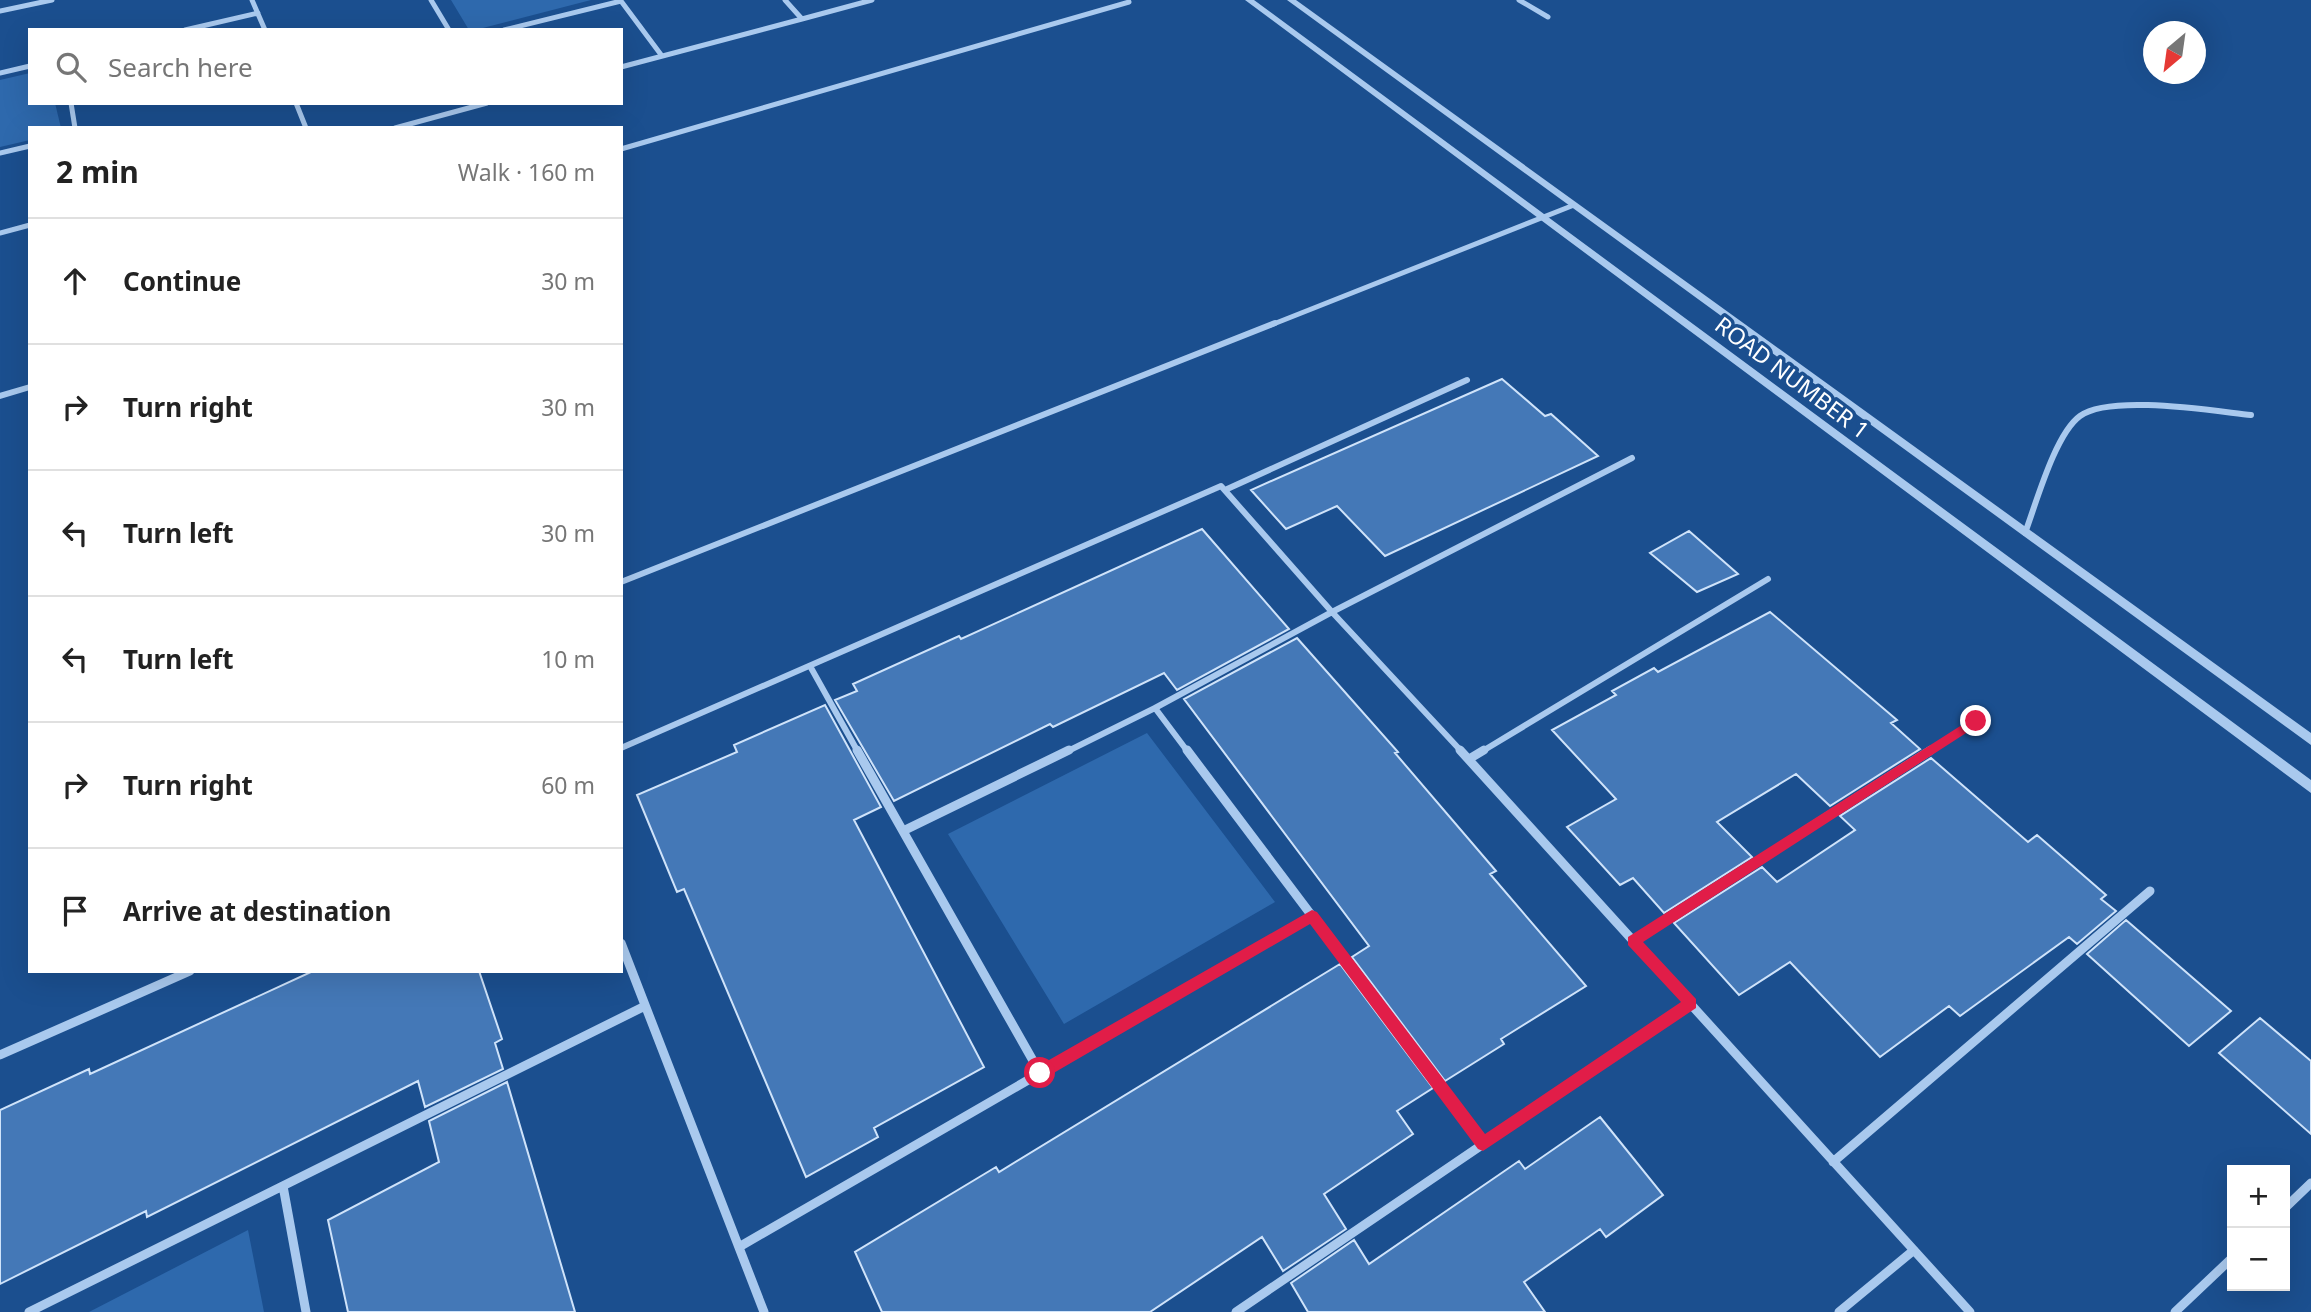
<!DOCTYPE html>
<meta charset="utf-8">
<style>
:root{--surface:#fff;--page:#f2f2f2;--text:#222;--muted:#767676;--line:#e0e0e0}
body{margin:0;font-family:"Noto Sans",sans-serif;background:var(--page);color:var(--text)}
.controls{position:absolute;right:21px;bottom:21px;display:grid;overflow:hidden;border-radius:0px;box-shadow:0 7px 28px #0002}
.controls button{width:63px;height:63px;display:grid;place-items:center;padding:0;border:0;border-bottom:2px solid var(--line);background:var(--surface);color:var(--text);font:35px sans-serif}
.compass{position:absolute;left:2143px;top:21px;width:63px;height:63px;border-radius:50%;background:var(--surface);box-shadow:0 7px 28px #0002;rotate:209deg}
.stop{position:absolute;width:21px;height:21px;margin:-16px;border:5px solid #e11d48;border-radius:50%;background:#fff}
.stop.end{background:#e11d48;border-color:#fff;box-shadow:0 2px 7px #0008}
.list{margin:0;padding:0;list-style:none}
h2{display:flex;justify-content:space-between;align-items:center;height:91px;margin:0;padding:0 28px;font-size:30px}
h2 small{font-size:23px;font-weight:400;color:var(--muted)}
.list li{display:grid;grid-template-columns:46px 1fr auto;gap:21px;align-items:center;box-sizing:border-box;height:126px;padding:0 28px;border-top:2px solid var(--line)}
.list b{display:block;font-size:26px;white-space:nowrap}
.list em{font-size:23px;font-style:normal;color:var(--muted)}
.icon{flex:none;width:38px;height:38px;fill:none;stroke:currentColor;stroke-width:2;stroke-linecap:round;stroke-linejoin:round}
.map{position:relative;flex:none;width:2311px;height:1312px;overflow:hidden}
.search{position:absolute;background:var(--surface);box-shadow:0 7px 28px #0002;left:28px;top:28px;width:595px;height:77px;display:flex;align-items:center;gap:18px;box-sizing:border-box;padding:0 24px;border-radius:0px;color:var(--muted);font-size:26px}
.panel{position:absolute;background:var(--surface);box-shadow:0 7px 28px #0002;left:28px;top:126px;width:595px;height:847px;border-radius:0px}
.map>svg:first-child{display:block}
</style>
<div class="map">
<svg width="2311" height="1312" viewBox="0 0 2311 1312">
<rect width="100%" height="100%" fill="#1b4f8f"/>
<path fill="#2e69ad" d="M451 0H591L475 30H469Z
M30 73V103H55L61 128H30V140L0 147V80Z
M1147 733 1275 902 1064 1024 948 834Z
M248 1230 264 1312H89Z"/>
<path fill="#4478b7" stroke="#cfe3fa" stroke-width="2" d="M1502 379 1545 416 1551 414 1598 456 1385 556 1337 506 1286 529 1251 490Z
M1202 529 1289 629 1177 690 1164 673 1053 727 1050 724 894 801 835 700 857 691 853 684 959 636 961 639Z
M1689 531 1738 574 1697 592 1650 553Z
M1770 612 1897 720 1891 723 1920 749 1830 806 1796 774 1717 822 1752 857 1664 913 1633 878 1620 885 1567 827 1616 799 1552 730 1616 695 1612 691 1654 668 1658 672Z
M1297 638 1398 752 1395 753 1496 871 1490 874 1586 986 1501 1039 1504 1044 1445 1081 1352 957 1369 946 1184 699Z
M825 705 881 807 854 820 984 1067 874 1128 878 1137 806 1177 684 889 677 892 637 795 737 752 734 745Z
M1931 758 2028 842 2037 835 2106 895 2101 899 2116 911 2077 944 2069 937 1960 1016 1949 1006 1880 1057 1790 962 1739 995 1674 923 1762 867 1777 882 1855 830 1840 816Z
M2126 920 2231 1011 2189 1046 2087 954Z
M1340 964 1433 1088 1397 1111 1413 1134 1324 1194 1346 1229 1283 1271 1262 1237 1150 1312H882L855 1252 996 1167 999 1172Z
M313 971H479L502 1039 495 1043 503 1069 425 1107 418 1081 147 1217 146 1211 0 1284V1110L89 1069 90 1074Z
M2260 1018 2311 1061V1134L2219 1053Z
M507 1082 575 1312H348L328 1220 439 1162 429 1121Z
M1600 1117 1663 1195 1606 1237 1600 1229 1524 1282 1545 1312H1308L1291 1283 1354 1240 1369 1264 1519 1161 1525 1169Z"/>
<g fill="none" stroke-linecap="round" stroke-linejoin="round">
<path stroke="#a9c9ee" stroke-width="5" d="M252 0 265 30
M431 0 449 30
M1519 0 1548 17
M0 11 52 0
M802 19 872 0
M185 30 258 13
M504 30 621 1 662 56
M621 67 802 19 785 0
M0 73 30 66
M71 103 75 128
M296 103 306 128
M395 128 487 103
M621 149 1129 2
M0 153 30 146
M0 233 30 225
M1271 325 1574 205"/>
<path stroke="#a9c9ee" stroke-width="6" d="M0 396 30 387
M1225 490 1467 380
M2025 533C2036 504 2055 434 2080 416 2110 394 2213 411 2251 415
M621 582 1275 323
M810 666 858 752
M621 748 1221 486 1332 612 1462 752
M1066 752 1155 708
M1188 752 1155 708 1332 612 1632 458
M1481 752 1768 579
M1928 752 1976 721"/>
<path stroke="#a9c9ee" stroke-width="9" d="M857 750 1040 1073
M1187 750 1483 1143
M1460 750 1970 1312
M1469 759 1484 750
M903 831 1069 750
M1633 941 1931 750
M621 943 764 1312
M0 1055 190 971
M1833 1162 2150 891
M283 1186 306 1312
M2285 1208 2311 1183
M739 1247 1312 916
M29 1312 645 1006
M1236 1312 1691 1003
M1839 1312 1914 1250
M2175 1312 2232 1258"/>
<path fill="#a9c9ee" fill-rule="evenodd" d="M1245 0H1254L2311 780V793Z
M1287 0H1296L2311 733V745Z"/>
</g>
<path fill="#e11d48" d="M1976 716 1980 718V724L1643 942 1696 999V1008L1483 1151 1478 1149 1310 924 1045 1078 1040 1080 1033 1073 1035 1068 1312 910 1317 912 1485 1134 1681 1002 1628 945V937Z"/>
<g text-anchor="middle" stroke-width="7" stroke-linejoin="round" paint-order="stroke">
<g font-size="23" fill="#fff" stroke="#1b4f8f">
<text transform="translate(1792 378) rotate(37)" y="8">ROAD NUMBER 1</text>
</g>
</g>
</svg>
<div class="controls">
<button>+</button>
<button>−</button>
</div>
<svg class="compass" viewBox="-18 -18 36 36"><path d="M0-13l5 13h-10z" fill="#e53935"/><path d="M0 13l5-13h-10z" fill="#767676"/></svg>
<div class="stop" style="left:1040px;top:1073px"></div>
<div class="stop end" style="left:1976px;top:721px"></div>
<div class="search"><svg class="icon" aria-label="search" viewBox="0 0 24 24"><circle cx="10" cy="10" r="6"/><path d="M15 15l6 6"/></svg>Search here</div>
<section class="panel">
<h2>2 min<small>Walk · 160 m</small></h2>
<ul class="list">
<li><svg class="icon" aria-label="ahead" viewBox="0 0 24 24"><path d="M12 20V5M6 11l6-6 6 6"/></svg><div><b>Continue</b></div><em>30 m</em></li>
<li><svg class="icon" aria-label="right" viewBox="0 0 24 24"><path d="M7 20v-9h11M14 6l5 5-5 5"/></svg><div><b>Turn right</b></div><em>30 m</em></li>
<li><svg class="icon" aria-label="left" viewBox="0 0 24 24"><path d="M17 20v-9H6M10 6l-5 5 5 5"/></svg><div><b>Turn left</b></div><em>30 m</em></li>
<li><svg class="icon" aria-label="left" viewBox="0 0 24 24"><path d="M17 20v-9H6M10 6l-5 5 5 5"/></svg><div><b>Turn left</b></div><em>10 m</em></li>
<li><svg class="icon" aria-label="right" viewBox="0 0 24 24"><path d="M7 20v-9h11M14 6l5 5-5 5"/></svg><div><b>Turn right</b></div><em>60 m</em></li>
<li><svg class="icon" aria-label="arrive" viewBox="0 0 24 24"><path d="M6 21V4h12l-3 4 3 4H6"/></svg><div><b>Arrive at destination</b></div></li>
</ul>
</section>
</div>
